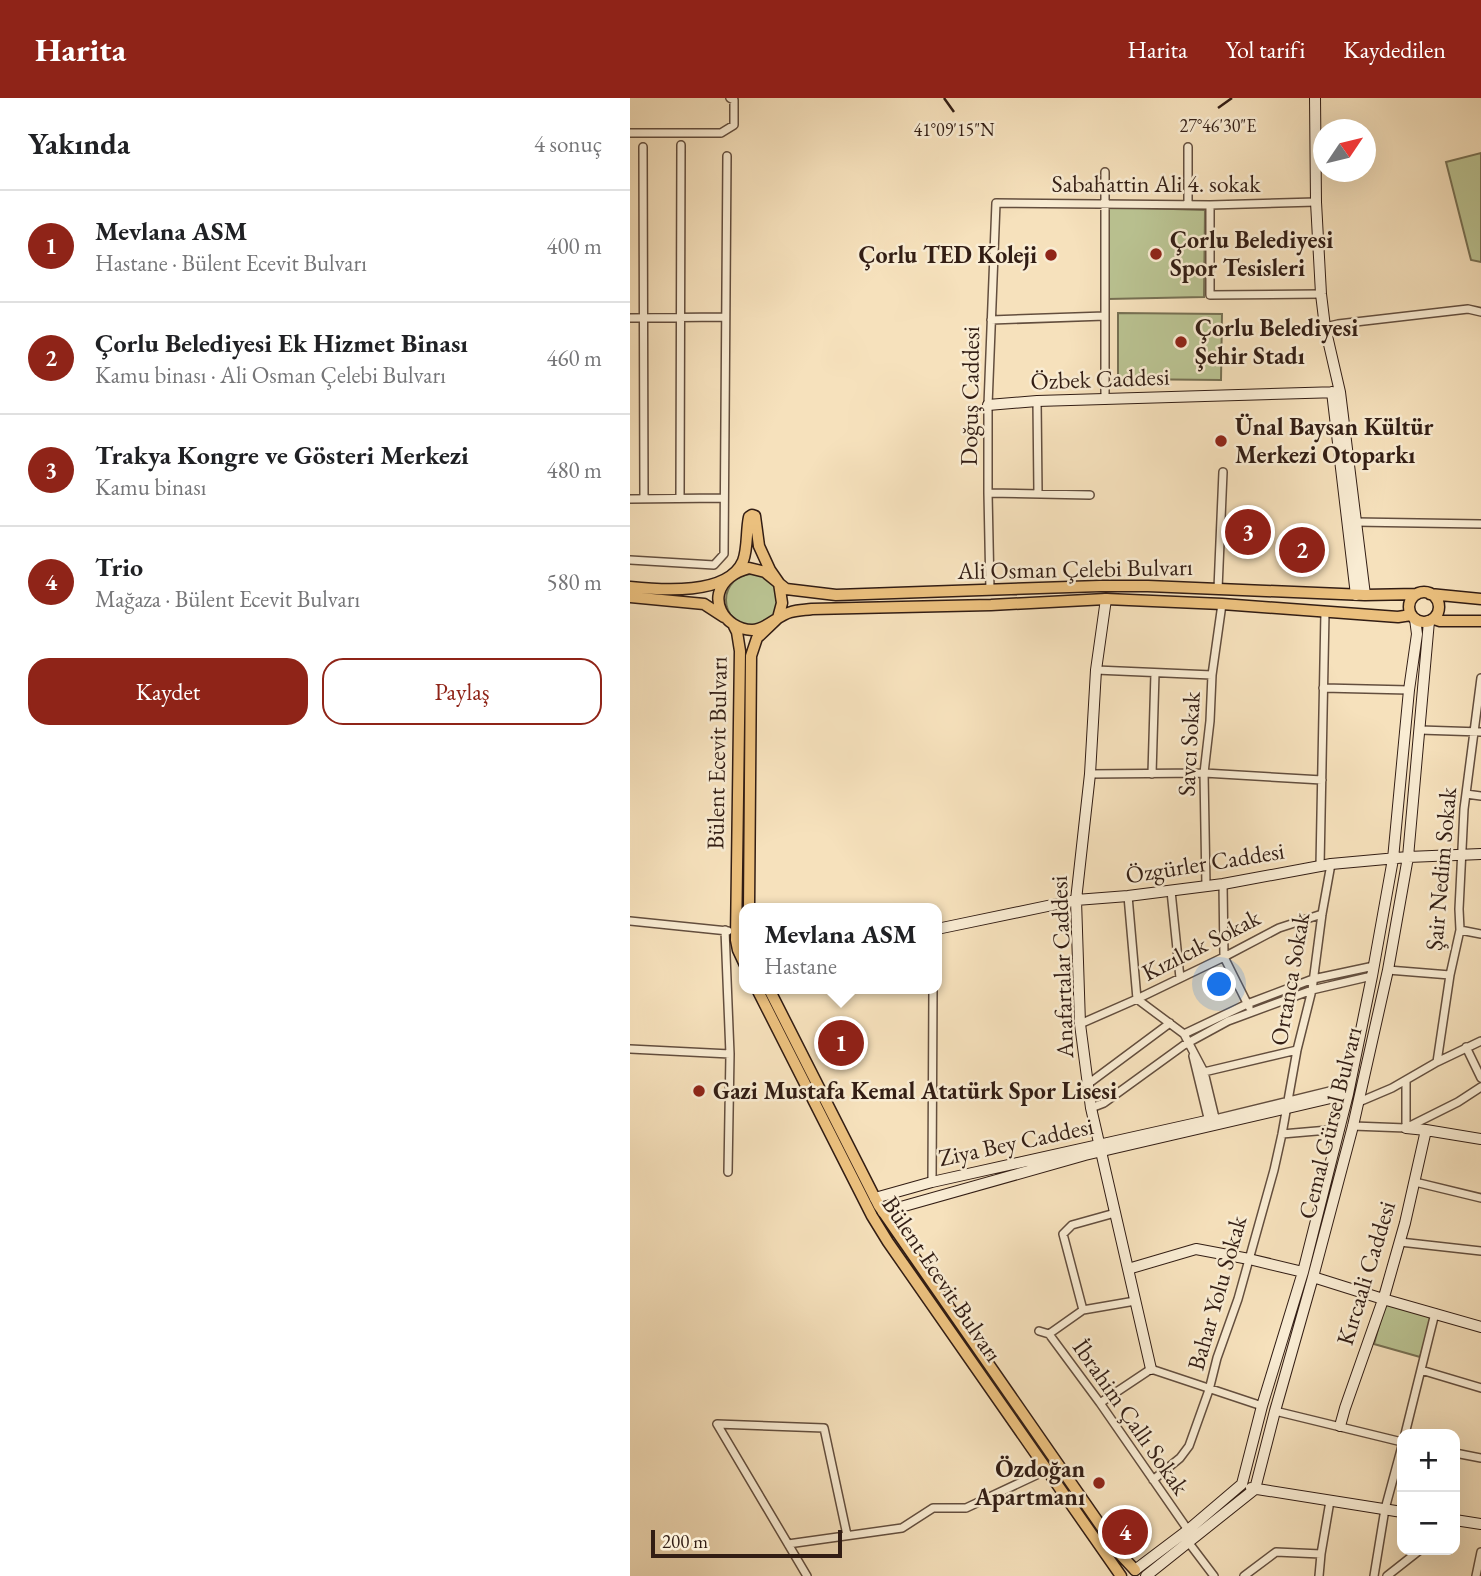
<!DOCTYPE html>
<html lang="tr">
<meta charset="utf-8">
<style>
:root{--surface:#fff;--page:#f2f2f2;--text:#202124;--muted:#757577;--line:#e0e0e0;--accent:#8f2418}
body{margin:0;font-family:"EB Garamond",serif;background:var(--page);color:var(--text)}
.controls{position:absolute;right:21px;bottom:21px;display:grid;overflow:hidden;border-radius:14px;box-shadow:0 7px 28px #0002}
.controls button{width:63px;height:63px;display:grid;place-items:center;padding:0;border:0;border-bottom:2px solid var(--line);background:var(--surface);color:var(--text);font:35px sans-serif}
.compass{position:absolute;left:683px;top:21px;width:63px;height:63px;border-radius:50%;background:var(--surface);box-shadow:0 7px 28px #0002;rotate:55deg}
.scale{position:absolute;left:21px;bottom:18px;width:191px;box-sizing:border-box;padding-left:7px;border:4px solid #321d14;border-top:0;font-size:19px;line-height:24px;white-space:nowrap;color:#321d14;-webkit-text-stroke:5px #f9ecd3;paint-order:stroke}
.you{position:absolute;left:590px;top:887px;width:24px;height:24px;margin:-18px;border:5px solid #fff;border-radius:50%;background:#1a73e8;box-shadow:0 0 0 10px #1a73e833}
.badge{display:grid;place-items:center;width:46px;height:46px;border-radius:50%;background:var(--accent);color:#fff;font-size:23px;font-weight:700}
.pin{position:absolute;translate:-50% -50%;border:4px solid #fff;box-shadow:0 2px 7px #0006}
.popup{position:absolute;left:109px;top:805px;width:203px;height:91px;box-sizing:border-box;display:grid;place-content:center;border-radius:14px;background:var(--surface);filter:drop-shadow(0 2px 5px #0005);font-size:23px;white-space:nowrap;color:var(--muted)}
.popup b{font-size:26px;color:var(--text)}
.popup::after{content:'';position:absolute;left:50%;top:100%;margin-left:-14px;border:14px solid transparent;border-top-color:var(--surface)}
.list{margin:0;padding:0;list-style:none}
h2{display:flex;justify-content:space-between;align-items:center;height:91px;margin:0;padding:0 28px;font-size:30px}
h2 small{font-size:23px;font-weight:400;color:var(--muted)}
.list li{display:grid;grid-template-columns:46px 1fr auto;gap:21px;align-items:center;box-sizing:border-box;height:112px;padding:0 28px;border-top:2px solid var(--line)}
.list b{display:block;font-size:26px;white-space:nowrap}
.list p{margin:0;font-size:23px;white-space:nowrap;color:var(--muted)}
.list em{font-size:23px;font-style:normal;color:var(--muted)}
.actions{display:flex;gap:14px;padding:21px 28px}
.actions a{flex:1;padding:16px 0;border:2px solid var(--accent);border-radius:21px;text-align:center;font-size:24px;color:var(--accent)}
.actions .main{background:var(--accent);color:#fff}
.map{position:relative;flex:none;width:851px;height:1478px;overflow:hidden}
header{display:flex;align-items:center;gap:42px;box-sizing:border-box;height:98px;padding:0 35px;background:var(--accent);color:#fff}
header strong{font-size:33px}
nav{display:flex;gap:38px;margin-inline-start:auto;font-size:24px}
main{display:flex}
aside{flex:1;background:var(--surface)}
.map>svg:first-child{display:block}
</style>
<header>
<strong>Harita</strong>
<nav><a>Harita</a><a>Yol tarifi</a><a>Kaydedilen</a></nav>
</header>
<main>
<aside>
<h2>Yakında<small>4 sonuç</small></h2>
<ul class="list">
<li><span class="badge">1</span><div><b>Mevlana ASM</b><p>Hastane · Bülent Ecevit Bulvarı</p></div><em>400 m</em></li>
<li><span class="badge">2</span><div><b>Çorlu Belediyesi Ek Hizmet Binası</b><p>Kamu binası · Ali Osman Çelebi Bulvarı</p></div><em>460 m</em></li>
<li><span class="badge">3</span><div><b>Trakya Kongre ve Gösteri Merkezi</b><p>Kamu binası</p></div><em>480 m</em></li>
<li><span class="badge">4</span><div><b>Trio</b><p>Mağaza · Bülent Ecevit Bulvarı</p></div><em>580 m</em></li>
</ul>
<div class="actions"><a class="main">Kaydet</a><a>Paylaş</a></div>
</aside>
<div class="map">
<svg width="851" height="1478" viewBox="0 0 851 1478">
<rect width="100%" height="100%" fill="#f6e1bc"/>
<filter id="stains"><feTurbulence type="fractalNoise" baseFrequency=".00286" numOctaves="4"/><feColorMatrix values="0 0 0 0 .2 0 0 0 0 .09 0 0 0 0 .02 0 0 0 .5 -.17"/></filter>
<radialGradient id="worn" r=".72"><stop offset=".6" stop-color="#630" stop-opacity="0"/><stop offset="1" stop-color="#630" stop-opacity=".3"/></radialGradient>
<path fill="#bac392" stroke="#767053" stroke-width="2" d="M851 55V164L841 162 816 64Z
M479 109 575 112 574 199 478 201Z
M488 215 592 216 591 282 488 281Z
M96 502a26 26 0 1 1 52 0a26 26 0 1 1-52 0Z
M755 1206 802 1219 790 1259 744 1246Z"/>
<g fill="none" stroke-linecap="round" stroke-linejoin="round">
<g stroke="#634e3e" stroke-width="10">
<path id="street" d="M0 35H91L104 27V2L100 0
M13 49 14 400
M558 49V106
M475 74V302
M580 107V197L691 196
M0 220 95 219
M361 222 475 218
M695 229 708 226 838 211 851 214
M407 303 408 395
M358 395 460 397
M50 400 51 47
M0 401 93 400
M725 424 851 426
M0 462 84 467 94 456 97 58
M588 491 593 374
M360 492 358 395V307L366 105 580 107 686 104
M466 572 582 577
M693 590 779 592
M790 632 851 634
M460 676 574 675 692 682
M522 676 525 575
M836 696 851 698
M690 768 695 514
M593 786 594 859 619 909
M576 788 574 675 580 623 582 577 592 506
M541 793 550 880
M498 798 507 901
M0 823 98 833
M95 832 100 956
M830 832 851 836
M758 872 820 877
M507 901 554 936 574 974 586 1024
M450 926 507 901 594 859 649 830 692 816
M554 936 617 906 683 881 744 868
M836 949 851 980
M0 951 100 956 98 1074
M563 958 579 1024
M807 964 820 877 830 832 829 811 834 711 851 580
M574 974 667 952
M458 986 540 925
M729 1004 762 990 807 964 851 943
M461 1010 474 1005 554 947 598 923 682 892 742 878
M585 1021 720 988
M723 1028 776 1030V983
M778 1029 828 1004 851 989
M652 1036 710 1031
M302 1084 303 891
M785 1084 851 1100
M770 1144 851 1153
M453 1212 433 1136 442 1127 485 1115
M409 1233 419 1236 470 1305 558 1432
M419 1236 453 1212 505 1203
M791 1272 851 1290
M470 1305 521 1271 632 1308
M645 1313 772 1344
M775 1336 805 1215
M825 1355 851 1360
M523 1382 550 1360 559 1348 579 1292 587 1260 608 1201 644 1072 652 1036 667 952 682 892 692 816 701 766
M559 1445 584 1478
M158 1446 272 1430 303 1410H336L417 1372
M177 1478 87 1326 194 1330 217 1437
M614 1478 646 1454 691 1456
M689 1478 691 1456 700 1403
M744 1478 755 1411 772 1348
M757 1478 790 1452
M846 1478 851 1454"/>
</g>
<g stroke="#321d14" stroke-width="12">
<path id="secondary" d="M685 0 686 104 691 196 695 229 710 294 735 497
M702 294 726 497
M358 307 407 303 710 294
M476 501 466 572 460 676 446 802 450 926 461 1010 521 1271
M307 831 446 802 498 798 593 786 701 766 778 759 851 756
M776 1030 796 1032 851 1041
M245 1100 302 1084 585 1021
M253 1114 455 1057 718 996
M498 1171 566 1151 619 1161 673 1174
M683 1179 753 1201 851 1229
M710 1328 715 1310 754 1199 775 1125 796 1032
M621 1390 772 1414
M825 1422 851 1426
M505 1472 558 1432 612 1386 632 1308 673 1174 718 996 742 878 763 761 779 592 787 536 785 521
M516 1478 625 1391 645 1313 683 1179 723 1028 758 872 778 759 799 523"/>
</g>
<g stroke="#321d14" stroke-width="13">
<path id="primary" d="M0 489C30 492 98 498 113 463 118 450 116 433 119 419L122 417 125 418 129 448 140 472 149 485 152 505 148 520 127 540 121 558 119 810
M779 509a15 15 0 1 1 30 0a15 15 0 1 1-30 0Z
M800 496 851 501
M0 499 74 506 94 519
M781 517 768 519 592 506 476 501 361 507 182 511C175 512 168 512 161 514 148 517 136 532 122 532 94 531 75 499 100 479 105 475 112 472 119 470L135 474 156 491 206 497 470 488H518L735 497 787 496
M804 521 810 523H851
M104 528 107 534 110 553 106 842 108 852 115 867
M127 891 242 1118 258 1144 491 1478
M139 891 249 1108 491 1457 505 1472"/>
</g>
<use href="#street" stroke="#f9ecd3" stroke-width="7"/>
<use href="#secondary" stroke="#f9ecd3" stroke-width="10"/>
<use href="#primary" stroke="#ebc07e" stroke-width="10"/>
</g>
<path fill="none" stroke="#321d14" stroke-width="2.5" d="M314 0 324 14M588 10 602 0"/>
<g fill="#8f2418" stroke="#f9ecd3" stroke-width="2.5">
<circle cx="526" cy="156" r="7"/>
<circle cx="421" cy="157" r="7"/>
<circle cx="551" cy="244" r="7"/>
<circle cx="591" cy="343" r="7"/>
<circle cx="69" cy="993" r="7"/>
<circle cx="469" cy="1385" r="7"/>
</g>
<g text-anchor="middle" stroke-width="5" stroke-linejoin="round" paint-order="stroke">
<g font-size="24" fill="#321d14" stroke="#f9ecd3">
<text x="526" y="94">Sabahattin Ali 4. sokak</text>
<text transform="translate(470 281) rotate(-2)" y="8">Özbek Caddesi</text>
<text transform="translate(340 298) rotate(-89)" y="8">Doğuş Caddesi</text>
<text transform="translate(445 471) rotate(-1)" y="8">Ali Osman Çelebi Bulvarı</text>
<text transform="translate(559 646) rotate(-87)" y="8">Savcı Sokak</text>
<text transform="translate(87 655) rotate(-89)" y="8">Bülent Ecevit Bulvarı</text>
<text transform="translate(575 765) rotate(-9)" y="8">Özgürler Caddesi</text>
<text transform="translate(811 771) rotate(-85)" y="8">Şair Nedim Sokak</text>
<text transform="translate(571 847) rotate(-27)" y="8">Kızılcık Sokak</text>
<text transform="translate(432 869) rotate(-92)" y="8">Anafartalar Caddesi</text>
<text transform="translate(660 881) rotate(-80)" y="8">Ortanca Sokak</text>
<text transform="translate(700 1025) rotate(-76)" y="8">Cemal Gürsel Bulvarı</text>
<text transform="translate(386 1044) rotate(-12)" y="8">Ziya Bey Caddesi</text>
<text transform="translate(736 1175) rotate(-73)" y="8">Kırcaali Caddesi</text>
<text transform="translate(312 1181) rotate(56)" y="8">Bülent Ecevit Bulvarı</text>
<text transform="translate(587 1195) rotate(-74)" y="8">Bahar Yolu Sokak</text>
<text transform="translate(501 1319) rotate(55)" y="8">İbrahim Çallı Sokak</text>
</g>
<g font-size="24" font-weight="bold" fill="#321d14" stroke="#f9ecd3" text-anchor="start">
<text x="540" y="150">Çorlu Belediyesi<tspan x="540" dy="28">Spor Tesisleri</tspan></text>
<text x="407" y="165" text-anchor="end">Çorlu TED Koleji</text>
<text x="565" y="238">Çorlu Belediyesi<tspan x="565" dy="28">Şehir Stadı</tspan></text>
<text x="605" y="337">Ünal Baysan Kültür<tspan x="605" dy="28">Merkezi Otoparkı</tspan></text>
<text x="83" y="1001">Gazi Mustafa Kemal Atatürk Spor Lisesi</text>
<text x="455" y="1379" text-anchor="end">Özdoğan<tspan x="455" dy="28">Apartmanı</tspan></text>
</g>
</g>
<g font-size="18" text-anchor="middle" fill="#321d14" stroke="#f9ecd3" stroke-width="5" stroke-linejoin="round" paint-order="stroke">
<text x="588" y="34">27°46'30"E</text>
<text x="324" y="38">41°09'15"N</text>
</g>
<rect width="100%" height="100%" filter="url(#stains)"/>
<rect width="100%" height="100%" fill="url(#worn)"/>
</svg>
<div class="controls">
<button>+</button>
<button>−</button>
</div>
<svg class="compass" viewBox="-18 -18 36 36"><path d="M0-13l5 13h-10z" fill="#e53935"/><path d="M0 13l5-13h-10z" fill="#757577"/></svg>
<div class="scale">200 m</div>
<div class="you"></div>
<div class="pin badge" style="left:211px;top:945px">1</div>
<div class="popup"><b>Mevlana ASM</b>Hastane</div>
<div class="pin badge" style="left:672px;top:452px">2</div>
<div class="pin badge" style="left:618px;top:434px">3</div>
<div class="pin badge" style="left:495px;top:1434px">4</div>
</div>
</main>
